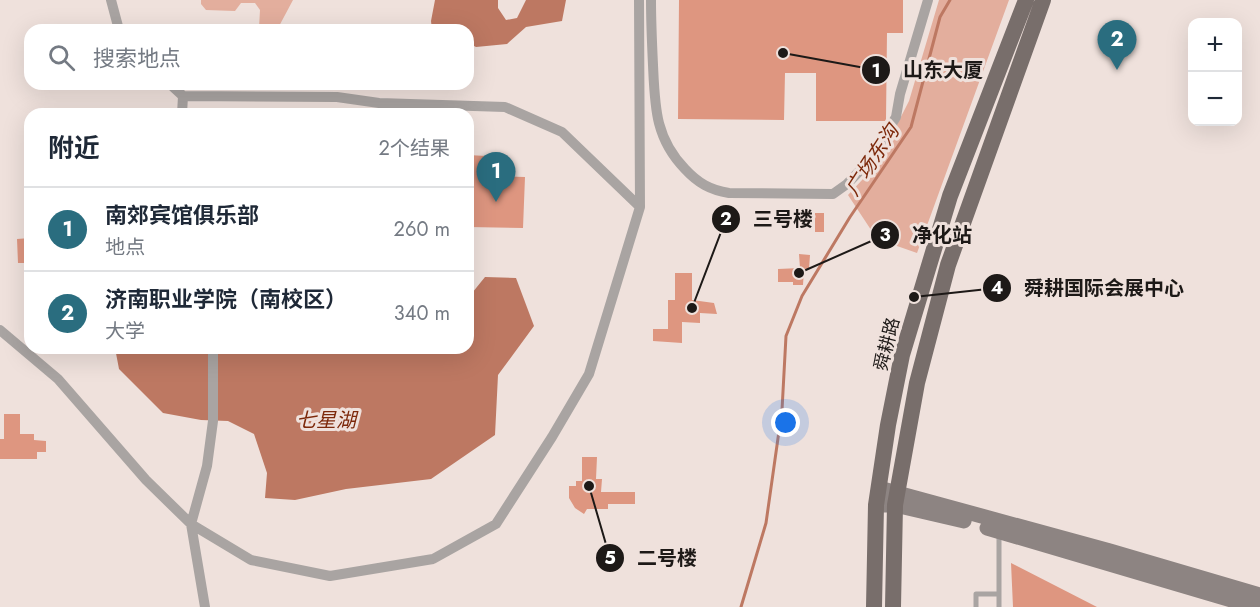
<!DOCTYPE html>
<html lang="zh">
<meta charset="utf-8">
<style>
:root{--surface:#fff;--page:#f2f2f3;--text:#1f2937;--muted:#747a83;--line:#e0e1e3;--accent:#2a6d7f}
body{margin:0;font-family:Jost,"Noto Sans SC",sans-serif;background:var(--page);color:var(--text)}
.controls{position:absolute;right:18px;top:18px;display:grid;overflow:hidden;border-radius:12px;box-shadow:0 6px 24px #0002}
.controls button{width:54px;height:54px;display:grid;place-items:center;padding:0;border:0;border-bottom:2px solid var(--line);background:var(--surface);color:var(--text);font:30px sans-serif}
.you{position:absolute;left:786px;top:423px;width:21px;height:21px;margin:-15px;border:4px solid #fff;border-radius:50%;background:#1a73e8;box-shadow:0 0 0 9px #1a73e833}
.badge{display:grid;place-items:center;width:39px;height:39px;border-radius:50%;background:var(--accent);color:#fff;font-size:20px;font-weight:700}
.pin{position:absolute;translate:-50% -50px;filter:drop-shadow(0 2px 3px #0008)}
.pin::after{content:'';position:absolute;top:32px;width:21px;height:18px;background:inherit;clip-path:polygon(0 0,100% 0,50% 100%)}
.list{margin:0;padding:0;list-style:none}
h2{display:flex;justify-content:space-between;align-items:center;height:78px;margin:0;padding:0 24px;font-size:26px}
h2 small{font-size:20px;font-weight:400;color:var(--muted)}
.list li{display:grid;grid-template-columns:39px 1fr auto;gap:18px;align-items:center;box-sizing:border-box;height:84px;padding:0 24px;border-top:2px solid var(--line)}
.list b{display:block;font-size:22px;white-space:nowrap}
.list p{margin:0;font-size:20px;white-space:nowrap;color:var(--muted)}
.list em{font-size:20px;font-style:normal;color:var(--muted)}
.icon{flex:none;width:33px;height:33px;fill:none;stroke:currentColor;stroke-width:2;stroke-linecap:round;stroke-linejoin:round}
.map{position:relative;flex:none;width:1260px;height:607px;overflow:hidden}
.search{position:absolute;background:var(--surface);box-shadow:0 6px 24px #0002;left:24px;top:24px;width:450px;height:66px;display:flex;align-items:center;gap:15px;box-sizing:border-box;padding:0 21px;border-radius:18px;color:var(--muted);font-size:22px}
.panel{position:absolute;background:var(--surface);box-shadow:0 6px 24px #0002;left:24px;top:108px;width:450px;height:246px;border-radius:18px}
.map>svg:first-child{display:block}
</style>
<div class="map">
<svg width="1260" height="607" viewBox="0 0 1260 607">
<rect width="100%" height="100%" fill="#efe1dc"/>
<path fill="#e3ae9d" d="M201 0H293L277 30H261L259 28 260 10 255 3H241L235 11 206 10 201 4Z
M939 0H1009L917 253 877 239 848 195 877 164 909 101Z"/>
<path fill="#bd7862" d="M435 0H498V8L506 20 517 18 526 0H566L562 21 526 27 507 44 476 47 468 43V30H432L431 21Z
M485 277 516 278 534 326 498 375 495 435 431 479 346 489 295 500 265 498 267 473 254 434 228 421 201 420 163 413 119 369 115 348H468V298Z"/>
<g fill="none" stroke-linecap="round" stroke-linejoin="round">
<path stroke="#bd7862" stroke-width="3" d="M741 607 766 523 782 410 786 336 802 296 850 217 911 127 940 17 950 0"/>
</g>
<path fill="#de9680" d="M679 0H903V33H887L886 119 885 121H816V73H785L784 120 678 119Z
M468 155 486 156V176L525 177 523 228 468 227Z
M815 213H824V232H815Z
M30 238V263H18L17 239Z
M799 254 810 255 809 269H804L803 285H793V282H778V269L800 268Z
M675 273H692V300L714 303 717 314 700 313V323L682 322V343L653 341V329H668V300H675Z
M4 414H20V434H34V440L46 441V452H37V459H0V439H4Z
M582 457H597L596 479H602L601 492H635V504H608V509H587L584 514 575 508 569 498V486H576V481H582Z
M1011 563 1097 607H1013Z"/>
<g fill="none" stroke-linecap="round" stroke-linejoin="round">
<path stroke="#a9a4a2" stroke-width="5" d="M976 607V594H999
M999 607V533"/>
<path stroke="#a9a4a2" stroke-width="10" d="M111 0 119 30
M651 0C651 22 652 44 653 65 655 107 655 138 685 169 698 183 710 190 729 193L833 194 847 184 872 158 896 117 900 94 928 0
M170 84 183 96
M182 114 183 96 337 97 379 103 505 107 562 132 640 207
M0 330 58 379 146 480 191 524 251 560 330 576 433 559 496 524 552 437 589 374 640 207 639 0
M205 607 191 524 207 466 213 421V348"/>
<path stroke="#8d8482" stroke-width="15" d="M879 488 1110 551 1260 595
M876 505H895L964 521
M987 528 1255 607"/>
<path stroke="#786e6b" stroke-width="16" d="M874 607 876 505 888 425 902 355 950 196 1026 0
M893 607 895 505 917 383 948 265 1043 0"/>
</g>
<g text-anchor="middle" stroke-width="6" stroke-linejoin="round" paint-order="stroke">
<g font-size="18" fill="#1d1917" stroke="#efe1dc">
<text transform="translate(887 344) rotate(-76)" y="6">舜耕路</text>
</g>
<g font-size="20" font-style="italic" fill="#7d290b" stroke="#efe1dc">
<text transform="translate(872 160) rotate(-57)" y="7">广场东沟</text>
<text x="326" y="427">七星湖</text>
</g>
</g>
<path fill="none" stroke="#1d1917" stroke-width="2" d="M783 53L876 70M692 308L726 219M799 273L885 235M914 297L997 288M589 486L610 558"/>
<g fill="#1d1917" stroke="#efe1dc" stroke-width="2">
<circle cx="783" cy="53" r="6"/>
<circle cx="692" cy="308" r="6"/>
<circle cx="799" cy="273" r="6"/>
<circle cx="914" cy="297" r="6"/>
<circle cx="589" cy="486" r="6"/>
<circle cx="876" cy="70" r="15"/>
<circle cx="726" cy="219" r="15"/>
<circle cx="885" cy="235" r="15"/>
<circle cx="997" cy="288" r="15"/>
<circle cx="610" cy="558" r="15"/>
</g>
<g font-size="18" text-anchor="middle" font-weight="bold" fill="#fff">
<text x="876" y="77">1</text>
<text x="726" y="225">2</text>
<text x="885" y="241">3</text>
<text x="997" y="294">4</text>
<text x="610" y="564">5</text>
</g>
<g font-size="20" text-anchor="middle" font-weight="bold" fill="#1d1917" stroke="#efe1dc" stroke-width="6" stroke-linejoin="round" paint-order="stroke">
<text x="943" y="77">山东大厦</text>
<text x="783" y="226">三号楼</text>
<text x="942" y="242">净化站</text>
<text x="1104" y="295">舜耕国际会展中心</text>
<text x="667" y="565">二号楼</text>
</g>
</svg>
<div class="controls">
<button>+</button>
<button>−</button>
</div>
<div class="you"></div>
<div class="pin badge" style="left:496px;top:202px">1</div>
<div class="pin badge" style="left:1117px;top:70px">2</div>
<div class="search"><svg class="icon" aria-label="search" viewBox="0 0 24 24"><circle cx="10" cy="10" r="6"/><path d="M15 15l6 6"/></svg>搜索地点</div>
<section class="panel">
<h2>附近<small>2个结果</small></h2>
<ul class="list">
<li><span class="badge">1</span><div><b>南郊宾馆俱乐部</b><p>地点</p></div><em>260 m</em></li>
<li><span class="badge">2</span><div><b>济南职业学院（南校区）</b><p>大学</p></div><em>340 m</em></li>
</ul>
</section>
</div>
